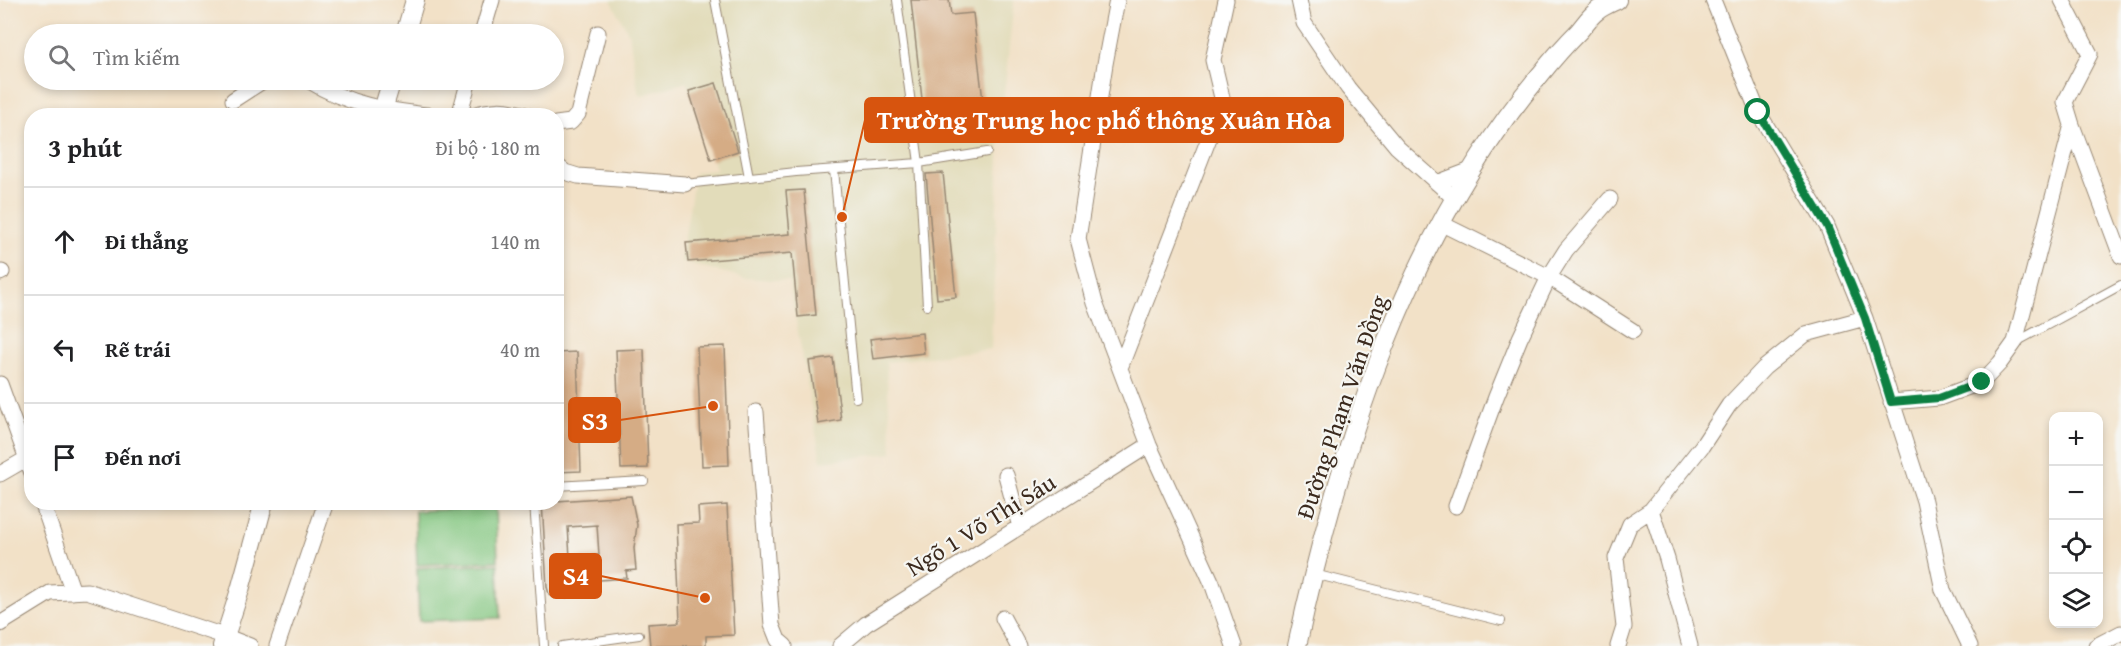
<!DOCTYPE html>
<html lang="vi">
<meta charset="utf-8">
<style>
:root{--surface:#fff;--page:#f6f6f6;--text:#202124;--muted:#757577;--line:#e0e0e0}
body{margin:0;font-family:"Gentium Book Plus",serif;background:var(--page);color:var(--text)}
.controls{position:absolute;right:18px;bottom:18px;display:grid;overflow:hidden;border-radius:12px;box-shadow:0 3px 9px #0003}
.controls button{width:54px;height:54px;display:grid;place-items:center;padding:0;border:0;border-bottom:2px solid var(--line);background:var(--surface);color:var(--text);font:30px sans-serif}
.stop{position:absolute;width:18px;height:18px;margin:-14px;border:4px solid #0b8043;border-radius:50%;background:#fff}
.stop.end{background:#0b8043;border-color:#fff;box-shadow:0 2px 6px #0008}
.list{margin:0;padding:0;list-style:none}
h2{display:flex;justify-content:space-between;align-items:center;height:78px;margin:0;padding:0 24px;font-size:26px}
h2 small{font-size:20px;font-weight:400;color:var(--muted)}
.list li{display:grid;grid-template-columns:39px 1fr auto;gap:18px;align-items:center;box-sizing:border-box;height:108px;padding:0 24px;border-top:2px solid var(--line)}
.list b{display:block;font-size:22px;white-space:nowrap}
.list em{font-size:20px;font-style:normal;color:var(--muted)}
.icon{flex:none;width:33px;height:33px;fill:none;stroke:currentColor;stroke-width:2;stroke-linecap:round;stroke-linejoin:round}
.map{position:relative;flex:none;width:2121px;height:646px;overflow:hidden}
.search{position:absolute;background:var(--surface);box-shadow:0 3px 9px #0003;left:24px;top:24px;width:540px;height:66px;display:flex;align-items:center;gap:15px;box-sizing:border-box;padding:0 21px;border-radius:33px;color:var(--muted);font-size:22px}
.panel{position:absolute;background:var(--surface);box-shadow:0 3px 9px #0003;left:24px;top:108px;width:540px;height:402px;border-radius:24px}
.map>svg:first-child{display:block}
</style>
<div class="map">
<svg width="2121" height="646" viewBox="0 0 2121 646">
<rect width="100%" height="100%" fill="#f6f6f2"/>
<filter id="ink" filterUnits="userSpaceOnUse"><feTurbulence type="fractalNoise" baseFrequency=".0167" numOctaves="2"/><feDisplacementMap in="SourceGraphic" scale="12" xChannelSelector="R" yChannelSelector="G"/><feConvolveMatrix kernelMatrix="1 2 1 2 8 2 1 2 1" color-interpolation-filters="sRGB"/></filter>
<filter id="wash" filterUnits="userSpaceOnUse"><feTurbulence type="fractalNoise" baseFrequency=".008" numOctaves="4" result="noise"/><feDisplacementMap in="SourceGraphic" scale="24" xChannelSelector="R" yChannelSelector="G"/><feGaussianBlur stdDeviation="1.35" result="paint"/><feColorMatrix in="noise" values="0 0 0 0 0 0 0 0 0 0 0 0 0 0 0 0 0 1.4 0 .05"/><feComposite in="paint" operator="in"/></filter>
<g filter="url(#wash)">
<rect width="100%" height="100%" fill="#f2e1c7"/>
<path fill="#e2dcba" d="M611 0H1014L1000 133 991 349 886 362 892 453 821 461 789 281 745 278 681 261 695 172 716 170 687 82 639 96 629 34Z"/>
<path fill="#82c67f" stroke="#5e784e" stroke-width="1.5" d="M496 502 416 507 415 503V502Z
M496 507 498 561 417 565 415 511Z
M498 564 500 618 419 621 417 568Z"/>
<g id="blocks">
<path fill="#d5ac85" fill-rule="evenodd" d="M911 0H949L951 15 973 13 984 110 924 117Z
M716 83 738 151 711 160 689 91Z
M943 173 956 297 937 299 926 174Z
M804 190 816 315 798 317 792 253 688 262 686 243 790 234 786 191Z
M922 333 924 353 873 359 870 339Z
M725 346 729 465 702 466 697 347Z
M644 349 648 468 621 469 616 350Z
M577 352 581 471 556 472V353Z
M833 358 841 420 818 424 809 361Z
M631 496 637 525 634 548 636 570 626 571 627 578 572 582 566 598H554L549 594 547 587 542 502ZM597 525 599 555 570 557 568 527Z
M727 505 734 635 706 636V646H650L648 624 680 622 676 524 699 523 698 507Z"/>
</g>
</g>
<g filter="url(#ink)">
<use href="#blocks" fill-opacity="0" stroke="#968672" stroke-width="1.5"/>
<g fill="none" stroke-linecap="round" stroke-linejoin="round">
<g stroke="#968672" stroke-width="10">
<path id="service" d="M715 0 749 177
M897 0 919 163 927 306
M834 170 856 398
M685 184 796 172 919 163 987 152
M2016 342 2121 285
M556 486 644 481
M534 502 544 646
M1314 574 1501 621
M562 646 639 635"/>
</g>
<g stroke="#968672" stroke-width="17">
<path id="minor" d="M1117 0 1105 64 1078 239 1095 303 1149 445 1212 583 1234 646
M1299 0 1304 23 1348 88 1397 147 1454 198
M1713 0 1758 112 1827 226 1865 318 1924 501 1943 590 1970 646
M2062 0 2090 54 2065 102 2072 125 2121 256
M482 34 492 0
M308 80C350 106 385 110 434 116
M233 100 264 80
M459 116 469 80
M468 116C492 109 504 108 529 116
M556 124 571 122 578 114 598 33
M556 165 565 172 578 176 685 184
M1437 183 1471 170
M1440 223 1549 277 1633 331
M0 273 2 272
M1120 368 1223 102 1213 60 1226 0
M0 384 32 473
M1891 402 1939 398 1982 382 2000 363 2015 342 2072 125
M756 412 772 625 778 640 785 646
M0 474 26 459
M1006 475 1020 527
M42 502 73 592
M1456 506 1496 397 1520 338 1549 277 1566 250 1610 199
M1003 618 1018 646
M0 624 50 593 87 591 224 636 250 646
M277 646 326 502
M840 646 866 624 1149 445
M1618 646 1624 627 1616 558 1630 524 1651 510
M1690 646 1667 559 1651 510 1702 446 1729 405 1764 368 1806 334 1865 318
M2096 646 2121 633"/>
</g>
<g stroke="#968672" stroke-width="20">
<path id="tertiary" d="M405 34 415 0
M381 116 392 80
M222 646 240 590 264 502
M1297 646C1340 447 1407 233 1540 75 1552 60 1565 45 1579 31 1585 24 1590 16 1597 11 1603 6 1611 3 1617 0"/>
</g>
<use href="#service" stroke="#fff" stroke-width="8"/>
<use href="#minor" stroke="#fff" stroke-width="15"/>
<use href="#tertiary" stroke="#fff" stroke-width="18"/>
</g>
</g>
<g fill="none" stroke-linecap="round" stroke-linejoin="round" filter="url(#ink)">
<path stroke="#0b8043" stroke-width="8" d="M1758 112 1827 226 1865 318 1891 402 1939 398 1982 382"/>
</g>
<g text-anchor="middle" stroke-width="4.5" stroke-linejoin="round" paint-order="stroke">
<g font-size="24" fill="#3b2a1e" stroke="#f6f6f2">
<text transform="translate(1342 407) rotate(-71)" y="8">Đường Phạm Văn Đồng</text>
<text transform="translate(981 525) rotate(-32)" y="8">Ngõ 1 Võ Thị Sáu</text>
</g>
</g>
<path fill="none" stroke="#d7540e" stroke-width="2" d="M842 217L865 120M713 406L620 420M705 598L601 576"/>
<g fill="#d7540e" stroke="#f6f6f2" stroke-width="2">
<circle cx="842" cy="217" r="6"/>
<circle cx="713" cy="406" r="6"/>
<circle cx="705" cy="598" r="6"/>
</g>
<g fill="#d7540e" stroke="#d7540e" stroke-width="2">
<rect x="865" y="98" width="478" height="44" rx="6"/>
<rect x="569" y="398" width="51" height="44" rx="6"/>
<rect x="550" y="554" width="51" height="44" rx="6"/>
</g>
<g font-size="26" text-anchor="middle" font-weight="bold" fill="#fff">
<text x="1104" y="129">Trường Trung học phổ thông Xuân Hòa</text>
<text x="595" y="430">S3</text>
<text x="576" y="585">S4</text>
</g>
</svg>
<div class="controls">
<button>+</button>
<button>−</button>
<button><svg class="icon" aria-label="locate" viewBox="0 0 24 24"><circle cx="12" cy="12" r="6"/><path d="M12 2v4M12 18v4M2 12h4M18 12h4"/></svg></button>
<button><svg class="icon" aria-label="layers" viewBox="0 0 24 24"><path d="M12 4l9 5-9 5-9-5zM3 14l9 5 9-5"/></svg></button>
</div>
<div class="stop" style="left:1758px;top:112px"></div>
<div class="stop end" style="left:1982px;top:382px"></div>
<div class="search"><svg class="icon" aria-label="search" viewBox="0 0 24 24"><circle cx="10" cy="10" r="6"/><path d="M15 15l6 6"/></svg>Tìm kiếm</div>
<section class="panel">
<h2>3 phút<small>Đi bộ · 180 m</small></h2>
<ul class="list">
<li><svg class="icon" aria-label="ahead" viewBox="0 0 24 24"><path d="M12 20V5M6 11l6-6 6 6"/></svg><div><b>Đi thẳng</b></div><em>140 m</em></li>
<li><svg class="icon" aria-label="left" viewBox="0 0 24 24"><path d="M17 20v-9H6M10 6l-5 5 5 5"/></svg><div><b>Rẽ trái</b></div><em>40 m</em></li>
<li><svg class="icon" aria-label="arrive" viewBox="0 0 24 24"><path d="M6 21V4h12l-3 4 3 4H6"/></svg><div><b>Đến nơi</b></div></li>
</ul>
</section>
</div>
